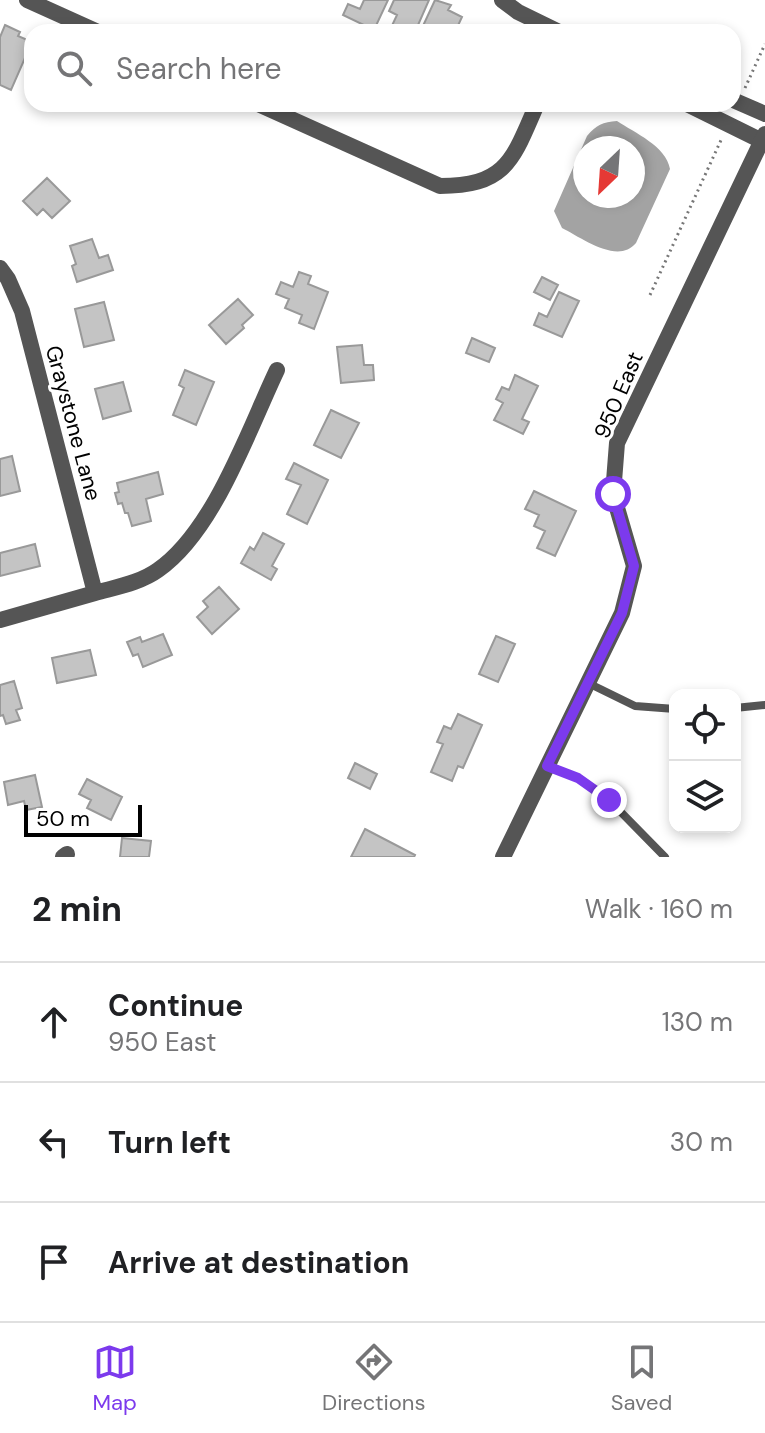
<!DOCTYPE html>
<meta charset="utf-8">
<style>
:root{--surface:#fff;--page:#f2f2f2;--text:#202124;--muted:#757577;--line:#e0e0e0;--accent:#7c3aed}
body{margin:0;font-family:"DM Sans",sans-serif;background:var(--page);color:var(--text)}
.controls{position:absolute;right:24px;bottom:24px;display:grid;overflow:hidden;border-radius:16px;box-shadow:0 4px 12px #0003}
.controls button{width:72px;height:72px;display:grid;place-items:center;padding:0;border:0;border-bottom:2px solid var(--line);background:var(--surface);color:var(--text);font:40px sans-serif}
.compass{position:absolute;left:573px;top:136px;width:72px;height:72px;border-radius:50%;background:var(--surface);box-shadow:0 4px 12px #0003;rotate:205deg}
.scale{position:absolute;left:24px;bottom:20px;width:118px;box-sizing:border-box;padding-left:8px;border:4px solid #000;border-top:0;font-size:22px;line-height:28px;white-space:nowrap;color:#000;-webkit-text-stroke:6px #fff;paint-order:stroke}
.stop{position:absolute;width:24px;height:24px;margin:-18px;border:6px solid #7c3aed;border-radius:50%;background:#fff}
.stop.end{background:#7c3aed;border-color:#fff;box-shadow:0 2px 8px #0008}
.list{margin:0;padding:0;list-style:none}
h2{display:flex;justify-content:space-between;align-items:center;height:104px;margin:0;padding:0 32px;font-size:34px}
h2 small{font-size:26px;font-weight:400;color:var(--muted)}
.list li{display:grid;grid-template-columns:52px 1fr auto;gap:24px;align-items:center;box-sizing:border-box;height:120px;padding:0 32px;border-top:2px solid var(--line)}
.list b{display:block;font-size:30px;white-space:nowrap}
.list p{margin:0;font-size:26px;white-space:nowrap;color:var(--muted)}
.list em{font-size:26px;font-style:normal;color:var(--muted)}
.icon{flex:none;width:44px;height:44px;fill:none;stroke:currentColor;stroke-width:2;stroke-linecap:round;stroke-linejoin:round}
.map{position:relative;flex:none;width:765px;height:857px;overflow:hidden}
.search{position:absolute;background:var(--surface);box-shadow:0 4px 12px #0003;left:24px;right:24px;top:24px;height:88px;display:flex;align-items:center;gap:20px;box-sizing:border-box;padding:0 28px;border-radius:24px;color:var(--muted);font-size:30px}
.sheet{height:464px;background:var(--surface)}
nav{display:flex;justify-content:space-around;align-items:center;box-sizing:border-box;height:112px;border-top:2px solid var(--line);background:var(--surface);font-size:22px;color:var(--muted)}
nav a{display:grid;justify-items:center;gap:4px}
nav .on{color:var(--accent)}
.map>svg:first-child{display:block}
</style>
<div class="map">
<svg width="765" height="857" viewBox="0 0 765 857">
<rect width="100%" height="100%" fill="#fff"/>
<path fill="#a3a3a3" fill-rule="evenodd" d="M617 121C635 133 666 146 670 169L636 243C618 265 582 238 562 228L554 211 587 136C596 125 603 122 617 121ZM585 148H633V196H585Z"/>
<path fill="#c4c4c4" stroke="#999" stroke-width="2" d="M364 0H388L374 30 343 15 348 4 360 9Z
M394 0H429L415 32H389L397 15 389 11Z
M435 0 451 5 448 10 462 17 455 32H431L422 28Z
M5 25 20 32 18 36 32 42 11 90 0 85V37Z
M47 178 70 201 52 218 43 209 37 215 23 201Z
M92 239 99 258 108 255 113 270 77 282 72 266 76 264 70 246Z
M299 272 311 276 308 284 328 292 314 329 299 323 302 315 285 308 289 299 276 294 281 282 293 287Z
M542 277 558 285 550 300 534 292Z
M559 292 579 301 562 337 534 325 539 313 547 317Z
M238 299 253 315 242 325 244 328 226 344 209 325Z
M104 302 114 340 84 347 75 309Z
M472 338 495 348 489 362 466 353Z
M362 345 364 365H373L374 380 341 383 337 347Z
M185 370 214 382 196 425 173 415 184 388 179 385Z
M515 375 538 386 522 419 529 422 523 434 494 420 503 403 496 399 502 387 509 390Z
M123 382 131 411 103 419 95 389Z
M331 410 359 423 341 458 314 445Z
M12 456 20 491 0 496V459Z
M294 463 328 480 307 524 287 514 301 485 286 479Z
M158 472 163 494 146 499 151 521 132 526 128 513H125L122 503 118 504 115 493 119 492 117 483Z
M534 491 576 511 555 556 537 548 545 531 534 526 539 515 525 509Z
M263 533 284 544 272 566 277 569 271 580 241 563 250 547 254 550Z
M35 544 40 566 0 576V553Z
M219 587 239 609 212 634 197 617 208 607 203 601Z
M163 634 172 655 143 667 138 654 133 656 127 642 140 637 142 642Z
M496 636 515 644 498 682 479 674Z
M90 650 96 675 57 683 52 658Z
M14 681 22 708 16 710 20 720 6 724 3 715 0 716V685Z
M458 714 482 725 463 768 458 766 452 781 431 772 443 744 437 742 444 726 451 729Z
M355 763 377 774 370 789 348 778Z
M35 775 42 807 26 810 24 801 8 805 4 782Z
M87 779 122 797 111 820 87 808 91 800 79 794Z
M365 829 415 855 414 857H351Z
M122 838 151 841 149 857H120Z"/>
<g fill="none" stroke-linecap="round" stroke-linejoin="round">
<path stroke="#777" stroke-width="3" stroke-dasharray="2 4" stroke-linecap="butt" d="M745 88 765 44
M650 295 722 138"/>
<path stroke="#555" stroke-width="8" d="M588 683 635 706 675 709
M735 708 765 705
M548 766 578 778 609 800 665 857"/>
<path stroke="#555" stroke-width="16" d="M27 0 98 32
M502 0 518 12 559 32
M733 100 765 114
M258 104 440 186C507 186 513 159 537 104
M687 104 762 141
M0 268 8 279 22 311 95 593
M0 620C32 611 63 602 95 593 116 587 140 583 158 570 214 531 248 431 277 370
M63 857 67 854"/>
<path stroke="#555" stroke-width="16" d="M503 857 622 613 634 566 613 494 617 443 765 134"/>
</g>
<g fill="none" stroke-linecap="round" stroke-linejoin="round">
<path stroke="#7c3aed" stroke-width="10" d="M609 800 578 778 547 766 622 613 634 566 613 494"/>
</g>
<g text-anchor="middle" stroke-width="6" stroke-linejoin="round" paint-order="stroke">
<g font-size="22" fill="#000" stroke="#fff">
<text transform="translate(618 395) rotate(-67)" y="8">950 East</text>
<text transform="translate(74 423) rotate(75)" y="8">Graystone Lane</text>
</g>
</g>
</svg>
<div class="controls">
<button><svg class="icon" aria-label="locate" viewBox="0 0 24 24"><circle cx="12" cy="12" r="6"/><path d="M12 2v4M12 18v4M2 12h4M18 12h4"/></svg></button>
<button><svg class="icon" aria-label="layers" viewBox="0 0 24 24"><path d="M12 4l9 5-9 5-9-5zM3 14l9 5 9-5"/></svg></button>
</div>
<svg class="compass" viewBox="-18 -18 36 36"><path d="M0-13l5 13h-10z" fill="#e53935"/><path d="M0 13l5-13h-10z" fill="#757577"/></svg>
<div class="scale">50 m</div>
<div class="stop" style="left:613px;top:494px"></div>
<div class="stop end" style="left:609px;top:800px"></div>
<div class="search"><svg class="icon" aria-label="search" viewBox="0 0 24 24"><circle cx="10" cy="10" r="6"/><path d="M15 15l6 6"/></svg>Search here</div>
</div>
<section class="sheet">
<h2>2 min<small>Walk · 160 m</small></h2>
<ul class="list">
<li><svg class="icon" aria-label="ahead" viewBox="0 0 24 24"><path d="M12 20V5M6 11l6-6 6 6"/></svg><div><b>Continue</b><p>950 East</p></div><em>130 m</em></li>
<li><svg class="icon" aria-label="left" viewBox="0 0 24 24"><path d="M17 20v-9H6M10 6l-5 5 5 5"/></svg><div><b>Turn left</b></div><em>30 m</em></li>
<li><svg class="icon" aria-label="arrive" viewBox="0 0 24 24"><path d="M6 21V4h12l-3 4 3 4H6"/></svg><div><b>Arrive at destination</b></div></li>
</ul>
</section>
<nav>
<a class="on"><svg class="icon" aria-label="map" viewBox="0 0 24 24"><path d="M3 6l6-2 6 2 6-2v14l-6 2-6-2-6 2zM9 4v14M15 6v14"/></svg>Map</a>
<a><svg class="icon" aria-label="directions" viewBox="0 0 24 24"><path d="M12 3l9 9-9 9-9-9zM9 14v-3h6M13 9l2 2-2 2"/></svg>Directions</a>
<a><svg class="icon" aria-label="saved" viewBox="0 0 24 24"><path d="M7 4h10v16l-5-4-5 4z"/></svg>Saved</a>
</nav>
